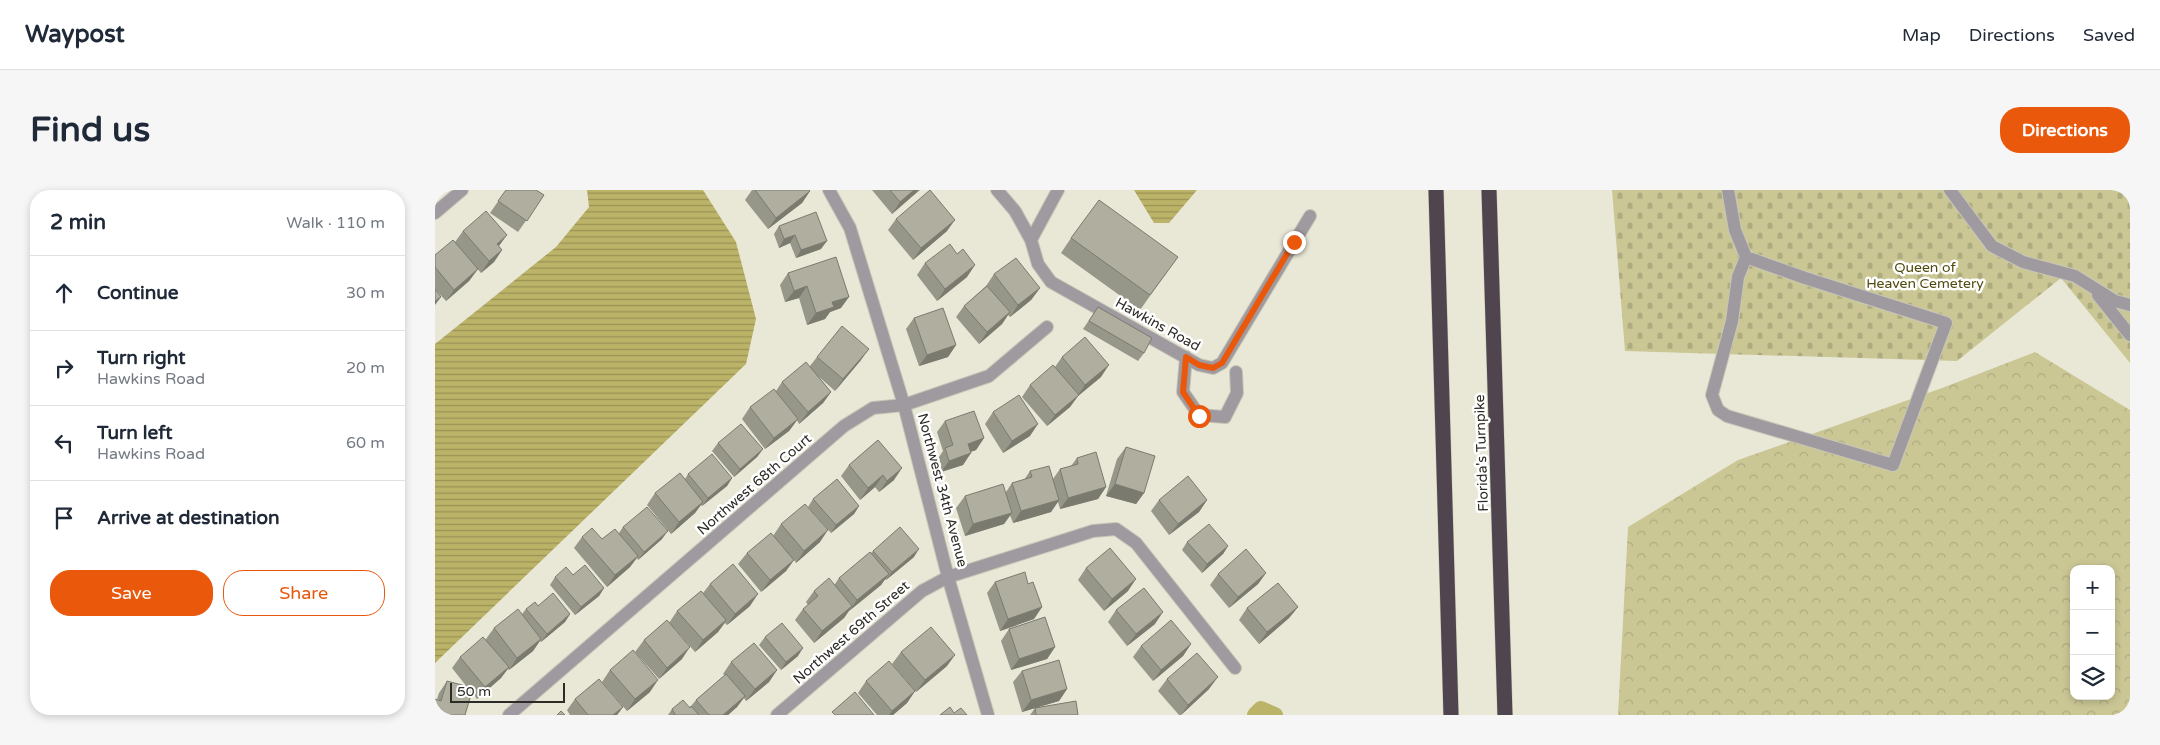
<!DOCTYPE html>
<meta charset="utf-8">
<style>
:root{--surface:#fff;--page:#f6f6f7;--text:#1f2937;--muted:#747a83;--line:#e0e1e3;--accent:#ea580c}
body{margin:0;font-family:"Varela Round",sans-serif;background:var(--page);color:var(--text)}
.controls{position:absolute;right:15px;bottom:15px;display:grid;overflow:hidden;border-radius:10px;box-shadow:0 2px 8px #0003}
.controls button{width:45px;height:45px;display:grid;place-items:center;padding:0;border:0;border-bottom:1px solid var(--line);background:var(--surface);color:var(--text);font:25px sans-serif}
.scale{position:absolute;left:15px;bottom:12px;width:115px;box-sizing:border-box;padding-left:5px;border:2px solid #2c2b25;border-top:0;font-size:14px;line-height:18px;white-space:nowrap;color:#2c2b25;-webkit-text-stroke:4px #fff;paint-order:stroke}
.stop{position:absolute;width:15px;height:15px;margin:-11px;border:4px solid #ea580c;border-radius:50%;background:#fff}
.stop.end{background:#ea580c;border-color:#fff;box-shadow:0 1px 5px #0008}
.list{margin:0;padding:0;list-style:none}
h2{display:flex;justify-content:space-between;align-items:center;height:65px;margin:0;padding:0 20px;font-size:21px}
h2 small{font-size:16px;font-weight:400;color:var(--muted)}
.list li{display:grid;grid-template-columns:32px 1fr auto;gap:15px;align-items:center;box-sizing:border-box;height:75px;padding:0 20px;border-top:1px solid var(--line)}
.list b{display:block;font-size:19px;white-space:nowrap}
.list p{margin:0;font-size:16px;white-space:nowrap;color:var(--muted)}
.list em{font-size:16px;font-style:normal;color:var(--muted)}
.actions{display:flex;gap:10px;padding:15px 20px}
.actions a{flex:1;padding:11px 0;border:1px solid var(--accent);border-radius:20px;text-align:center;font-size:18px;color:var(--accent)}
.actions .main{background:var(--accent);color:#fff}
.icon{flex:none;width:28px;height:28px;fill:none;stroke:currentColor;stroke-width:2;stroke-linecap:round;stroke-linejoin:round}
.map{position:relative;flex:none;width:1695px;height:525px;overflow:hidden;border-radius:20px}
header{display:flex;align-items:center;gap:30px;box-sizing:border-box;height:70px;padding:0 25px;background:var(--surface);border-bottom:1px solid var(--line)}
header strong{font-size:24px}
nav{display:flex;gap:28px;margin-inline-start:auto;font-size:18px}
.intro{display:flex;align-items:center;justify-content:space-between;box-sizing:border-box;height:120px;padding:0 30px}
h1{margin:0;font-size:35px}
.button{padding:12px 22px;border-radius:20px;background:var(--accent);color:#fff;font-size:18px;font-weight:700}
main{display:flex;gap:30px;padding:0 30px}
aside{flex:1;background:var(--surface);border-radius:20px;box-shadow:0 2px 8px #0003}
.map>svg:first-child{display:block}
</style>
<header>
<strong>Waypost</strong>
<nav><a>Map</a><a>Directions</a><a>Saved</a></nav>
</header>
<div class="intro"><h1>Find us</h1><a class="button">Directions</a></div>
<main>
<aside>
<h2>2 min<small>Walk · 110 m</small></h2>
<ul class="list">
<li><svg class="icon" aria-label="ahead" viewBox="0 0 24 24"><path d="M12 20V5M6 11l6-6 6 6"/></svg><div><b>Continue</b></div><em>30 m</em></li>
<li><svg class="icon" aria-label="right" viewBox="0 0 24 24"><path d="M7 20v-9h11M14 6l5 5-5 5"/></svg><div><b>Turn right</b><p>Hawkins Road</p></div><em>20 m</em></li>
<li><svg class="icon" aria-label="left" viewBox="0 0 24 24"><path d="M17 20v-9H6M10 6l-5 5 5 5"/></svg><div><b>Turn left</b><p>Hawkins Road</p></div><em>60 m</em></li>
<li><svg class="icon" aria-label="arrive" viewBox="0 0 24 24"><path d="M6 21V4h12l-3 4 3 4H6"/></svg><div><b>Arrive at destination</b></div></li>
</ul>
<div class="actions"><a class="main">Save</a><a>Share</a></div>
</aside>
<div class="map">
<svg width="1695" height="525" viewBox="0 0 1695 525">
<defs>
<pattern id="forest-crowns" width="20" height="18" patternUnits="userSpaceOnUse" patternTransform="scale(1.25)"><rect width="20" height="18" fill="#cbc795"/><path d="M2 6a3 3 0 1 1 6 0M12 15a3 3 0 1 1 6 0" fill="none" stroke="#aeab80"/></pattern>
<pattern id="cemetery-stones" width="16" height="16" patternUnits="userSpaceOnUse" patternTransform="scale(1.25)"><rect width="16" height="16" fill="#cbc795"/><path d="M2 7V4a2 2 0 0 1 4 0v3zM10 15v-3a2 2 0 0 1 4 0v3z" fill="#aeab80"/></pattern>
<pattern id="water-rules" width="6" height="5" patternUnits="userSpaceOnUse" patternTransform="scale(1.25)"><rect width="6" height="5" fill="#bbb367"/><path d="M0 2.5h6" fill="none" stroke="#989255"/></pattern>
</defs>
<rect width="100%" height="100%" fill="#e9e8d7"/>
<path fill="url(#forest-crowns)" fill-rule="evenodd" d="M1600 162 1695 220V525H1183L1193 337 1303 270 1507 198ZM1639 379H1676V506H1639Z"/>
<path fill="url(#cemetery-stones)" d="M1177 0H1695V173L1626 88 1522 171 1190 161Z"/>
<path fill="url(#water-rules)" d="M152 0H268L301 52 321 129 311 174 0 473V154L121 57 154 17Z
M699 0H762L734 33H719Z"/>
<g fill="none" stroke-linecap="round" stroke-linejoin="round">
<path stroke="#bbb367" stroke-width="16" d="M820 525 826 519 840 525"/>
<g stroke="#c7c6b7" stroke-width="14">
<path id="minor" d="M394 0 415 38 469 215 513 387 553 525
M562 0 580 21 596 50 603 74 616 92 764 175 778 178 787 173 875 26
M1293 0 1300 40 1311 67 1303 87 1297 131 1277 205 1283 220 1292 226 1458 275 1511 133 1370 88 1311 67
M1515 0 1557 56 1588 72 1640 86 1680 111 1695 115
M0 23 27 0
M596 50 623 0
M1663 105 1695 145
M751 167 748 202 764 225 790 227 802 203 801 182
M74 525 409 236 438 218 469 215 554 186 612 137
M342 525 487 401 513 387 658 341 681 339 701 353 800 478"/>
</g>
<g stroke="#c7c6b7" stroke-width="16">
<path id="highway" d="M1001 0 1016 525
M1054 0 1070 525"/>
</g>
<use href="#minor" stroke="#9f9a9f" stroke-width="12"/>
<use href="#highway" stroke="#50454f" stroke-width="15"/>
</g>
<path fill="#969689" d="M71 0 109 5 83 42 55 23Z
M317 0H374L375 1 367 13 333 39 310 10Z
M437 0H485L457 24Z
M461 29 512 41 478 70 453 40Z
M344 36 386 59 361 68 355 53 344 58 339 44Z
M28 41 64 57 67 60 59 72 46 83 35 70 43 79 34 91 11 111 0 99V65L20 52Z
M636 48 732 82 705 120 626 63Z
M490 73 532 87 502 111 482 85Z
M353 83 406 118 395 122 390 129 372 135 364 108 350 112 345 95Z
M559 84 605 98 596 110 575 127 573 125 567 134 544 154 521 127 529 116 551 96Z
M663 117 709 163 703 171 648 139Z
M479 128 521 155 513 167 484 176 471 139Z
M382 167 426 170 400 201 383 186 396 202 388 213 364 234 362 230 354 241 330 259 307 229 315 217 341 201 347 192 375 176Z
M627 167 666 187 643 206 635 217 612 236 587 207 595 195 620 177Z
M558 222 595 246 568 263 550 234Z
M510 231 549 248 541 260 536 262 528 275 506 282 502 270 508 261 502 242Z
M443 250 459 290 444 302 440 297 425 310 406 286 414 275Z
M283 253 328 259 322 267 299 287 277 261Z
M691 257 709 303 701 314 671 306 682 269Z
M642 268 671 297 663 309 625 319 623 312 616 322 578 333 575 325 569 334 530 346 521 318 530 306 571 302 577 293 589 290 595 281 618 289 625 279 636 276Z
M253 284 297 288 292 296 267 316 266 315 260 323 236 344 212 315 220 303 250 289Z
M378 309 424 316 419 324 396 343 373 317Z
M724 310H772L764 322 734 345 716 321Z
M346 334 385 352 361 373 359 370 351 381 326 402 303 374 312 363 338 346Z
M188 337 227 349 203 370 202 368 195 377 172 397 139 358 147 347 167 349 184 343Z
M752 352 793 356 788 364 767 383 747 360Z
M438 361 479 367 451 390 450 389 446 395 414 421 409 428 379 453 360 430 368 419 373 415 371 412 379 401 400 394 404 388 436 363Z
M651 378 693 401 669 421 643 390Z
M831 383 823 394 794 418 775 395 783 384Z
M138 385 169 398 164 406 140 425 115 395 120 387Z
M560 392 593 394 607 417 599 429 565 441 552 403Z
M275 394 315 416 292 435 290 433 283 442 260 462 240 439 247 469 224 489 200 462 209 450 234 433 242 421 268 403Z
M103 416 135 424 130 432 106 452 105 451 98 461 74 480 73 479 66 488 42 509 37 502 30 525 2 509 4 503 12 491 32 497 17 478 25 467 51 449 59 438 87 424 91 419Z
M863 417 854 428 824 454 804 430 812 418Z
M681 420 720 434 692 456 673 432Z
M574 439 620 457 612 469 576 480 566 451Z
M330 447 363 466 346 480 324 455Z
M756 454 748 466 718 491 698 467 706 456Z
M466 462 512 476 481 502 457 474Z
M296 472 342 480 334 492 311 511 309 508 302 517 293 525H233L237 519 255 518 256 516 261 510 290 485 288 484Z
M175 480 215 502 192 521 167 492Z
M587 481 632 499 624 511 603 517 643 525H595L600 518 587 522 578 492Z
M732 489 774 499 746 525H744L723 501Z
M431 491 480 501 472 513 458 525H442L423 503Z
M140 509 188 517 182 525H135L132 520Z"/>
<path fill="#7a7a6f" d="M479 0H484L457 24 465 12Z
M375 1 367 13 333 39 341 28Z
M520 30 512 41 478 70 486 58Z
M72 45 64 56 62 54Z
M360 45 355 53 344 58 349 49Z
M392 51 386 59 361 68 366 60Z
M67 60 59 72 46 83 54 71Z
M540 75 532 87 502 111 510 99Z
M43 79 34 91 11 111 19 100Z
M372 96 364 108 350 112 359 101Z
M605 98 596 110 575 127 583 115Z
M6 107 0 115V111Z
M414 107 406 118 395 122 390 129 372 135 381 123 397 112Z
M575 122 567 134 544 154 552 142Z
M521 155 513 167 484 176 492 165Z
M434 159 426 170 400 201 408 189Z
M674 175 666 187 643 206 635 217 612 236 620 225 643 205 650 195Z
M396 202 388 213 364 234 373 222Z
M363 229 354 241 330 259 339 248Z
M603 234 595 246 568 263 577 251Z
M549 248 541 260 525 265 533 254Z
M328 259 322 267 299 287 305 279Z
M536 263 528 275 506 282 514 271Z
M467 278 459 290 444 302 452 291Z
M448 285 440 297 425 310 433 298Z
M297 288 292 296 267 316 273 308Z
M680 294 709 303 701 314 671 306Z
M671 297 663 309 625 319 633 308Z
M624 310 616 322 578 333 586 321Z
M772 310 764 322 734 345 743 334Z
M268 312 260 323 236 344 244 332Z
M424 316 419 324 396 343 401 335Z
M577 323 569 334 530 346 538 334Z
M393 340 385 352 361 373 369 361Z
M233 341 227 349 203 370 209 362Z
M793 356 788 364 767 383 772 374Z
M484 359 479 367 451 390 457 382Z
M203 366 195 377 172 397 180 385Z
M359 370 351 381 326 402 335 390Z
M831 383 823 394 794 418 803 407Z
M454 384 446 395 414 421 422 410Z
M701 389 693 401 669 421 677 409Z
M169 398 164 406 140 425 146 417Z
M323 404 315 416 292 435 300 424Z
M417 416 409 428 379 453 387 441Z
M607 417 599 429 565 441 573 429Z
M863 417 854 428 824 454 832 442Z
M728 422 720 434 692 456 701 444Z
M135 424 130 432 106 452 112 444Z
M291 430 283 442 260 462 268 450Z
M106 449 98 461 74 480 82 468Z
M756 454 748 466 718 491 726 480Z
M255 457 247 469 224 489 232 478Z
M620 457 612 469 576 480 584 469Z
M368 458 363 466 346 480 351 472Z
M520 465 512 476 481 502 490 490Z
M74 477 66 488 42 509 50 497Z
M342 480 334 492 311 511 320 499Z
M783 487 774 499 746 525 753 515Z
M223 490 215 502 192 521 200 509Z
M632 499 624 511 587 522 596 510Z
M480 501 472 513 458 525H454L457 521Z
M310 506 302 517 293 525H288Z
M188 517 182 525H178Z"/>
<path fill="#afae9f" stroke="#7a7a6f" d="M71 0H101L109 5 92 31 63 11Z
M320 0H374L375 1 341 28Z
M455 0H479L465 12Z
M495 0 520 30 486 58 461 29Z
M664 10 743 67 715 105 636 48Z
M51 21 72 45 62 54 67 60 54 71 28 41Z
M381 22 392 51 366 60 360 45 349 49 344 36Z
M18 50 43 79 19 100 0 77V65Z
M515 54 522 64 528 59 540 75 510 99 490 73Z
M401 67 414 107 397 112 399 117 381 123 372 96 359 101 353 83Z
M581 68 605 98 583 115 559 84Z
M552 96 575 122 552 142 529 116Z
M0 99 6 107 0 111Z
M663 117 717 148 709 163 654 131Z
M508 118 521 155 492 165 479 128Z
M407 136 434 159 408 189 382 167Z
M650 147 674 175 650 195 627 167Z
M371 172 396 202 373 222 347 192Z
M618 175 644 205 620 225 595 195Z
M339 199 363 229 339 248 315 217Z
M584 205 603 234 577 251 558 222Z
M539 221 549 248 533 254 536 263 514 271 510 258 518 255 510 231Z
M306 234 328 259 305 279 283 253Z
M443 250 467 278 452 291 448 285 433 298 414 275Z
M691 257 720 266 709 303 680 294Z
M661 262 671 297 633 308 625 279 643 274 642 268Z
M277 264 297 288 273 308 253 284Z
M614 276 624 310 586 321 577 293 597 287 595 281Z
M245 283 268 312 244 332 220 303Z
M753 286 772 310 743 334 724 310Z
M402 289 424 316 401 335 378 309Z
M568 294 577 323 538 334 530 306Z
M370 314 393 340 369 361 346 334Z
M212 317 233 341 209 362 188 337Z
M774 334 793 356 772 374 752 352Z
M465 337 484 359 457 382 438 361Z
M157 338 167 349 180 339 203 366 180 385 147 347Z
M336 343 359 370 335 390 312 363Z
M675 358 701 389 677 409 651 378Z
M811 359 831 383 803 407 783 384Z
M435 362 454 384 422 410 404 388Z
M298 374 323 404 300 424 275 394Z
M150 375 169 398 146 417 120 387 131 377 138 385Z
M590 382 593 394 598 392 607 417 573 429 560 392Z
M394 388 417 416 387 441 368 419 383 406 379 401Z
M843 393 863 417 832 442 812 418Z
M709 398 728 422 701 444 681 420Z
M266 401 291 430 268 450 242 421Z
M118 403 135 424 112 444 91 419 100 412 103 416Z
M83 419 106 449 82 468 59 438Z
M610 427 620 457 584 469 574 439Z
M232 430 255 457 232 478 209 450Z
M736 430 756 454 726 480 706 456Z
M347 433 368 458 351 472 330 447Z
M496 437 520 465 490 490 466 462Z
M48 447 74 477 50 497 25 467Z
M319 453 342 480 320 499 296 472Z
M198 460 223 490 200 509 175 480Z
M762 463 783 487 753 515 732 489Z
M624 470 632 499 596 510 587 481Z
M454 471 480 501 457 521 431 491Z
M291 484 310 506 288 525H274L261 510Z
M164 489 188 517 178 525H153L140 509Z
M12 491 38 498 30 525H0V509L6 511Z
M420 502 439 525H400L397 522Z
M248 510 255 518 256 516 264 525H238L240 524 237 519Z
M641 511 643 525H601L600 518Z
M515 517 519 523 526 518 532 525H505Z
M126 521 130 525H122Z"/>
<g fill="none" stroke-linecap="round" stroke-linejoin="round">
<path stroke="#ea580c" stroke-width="6" d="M764 226 748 202 751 167 764 175 778 178 787 173 859 52"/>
</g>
<g text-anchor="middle" stroke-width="5" stroke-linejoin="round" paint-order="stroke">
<g font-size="14" fill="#514a0f" stroke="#fff">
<text x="1490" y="82">Queen of<tspan x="1490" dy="16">Heaven Cemetery</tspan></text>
</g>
<g font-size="14" fill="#2c2b25" stroke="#fff">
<text transform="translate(723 134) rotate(29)" y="5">Hawkins Road</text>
<text transform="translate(1046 263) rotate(-92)" y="5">Florida's Turnpike</text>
<text transform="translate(319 294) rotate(-41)" y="5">Northwest 68th Court</text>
<text transform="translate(508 300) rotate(75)" y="5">Northwest 34th Avenue</text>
<text transform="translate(416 442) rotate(-41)" y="5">Northwest 69th Street</text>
</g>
</g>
</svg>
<div class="controls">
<button>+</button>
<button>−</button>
<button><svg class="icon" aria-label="layers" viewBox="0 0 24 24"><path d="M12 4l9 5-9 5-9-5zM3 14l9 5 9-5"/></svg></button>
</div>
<div class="scale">50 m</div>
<div class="stop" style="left:764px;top:226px"></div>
<div class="stop end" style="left:859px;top:52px"></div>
</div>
</main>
